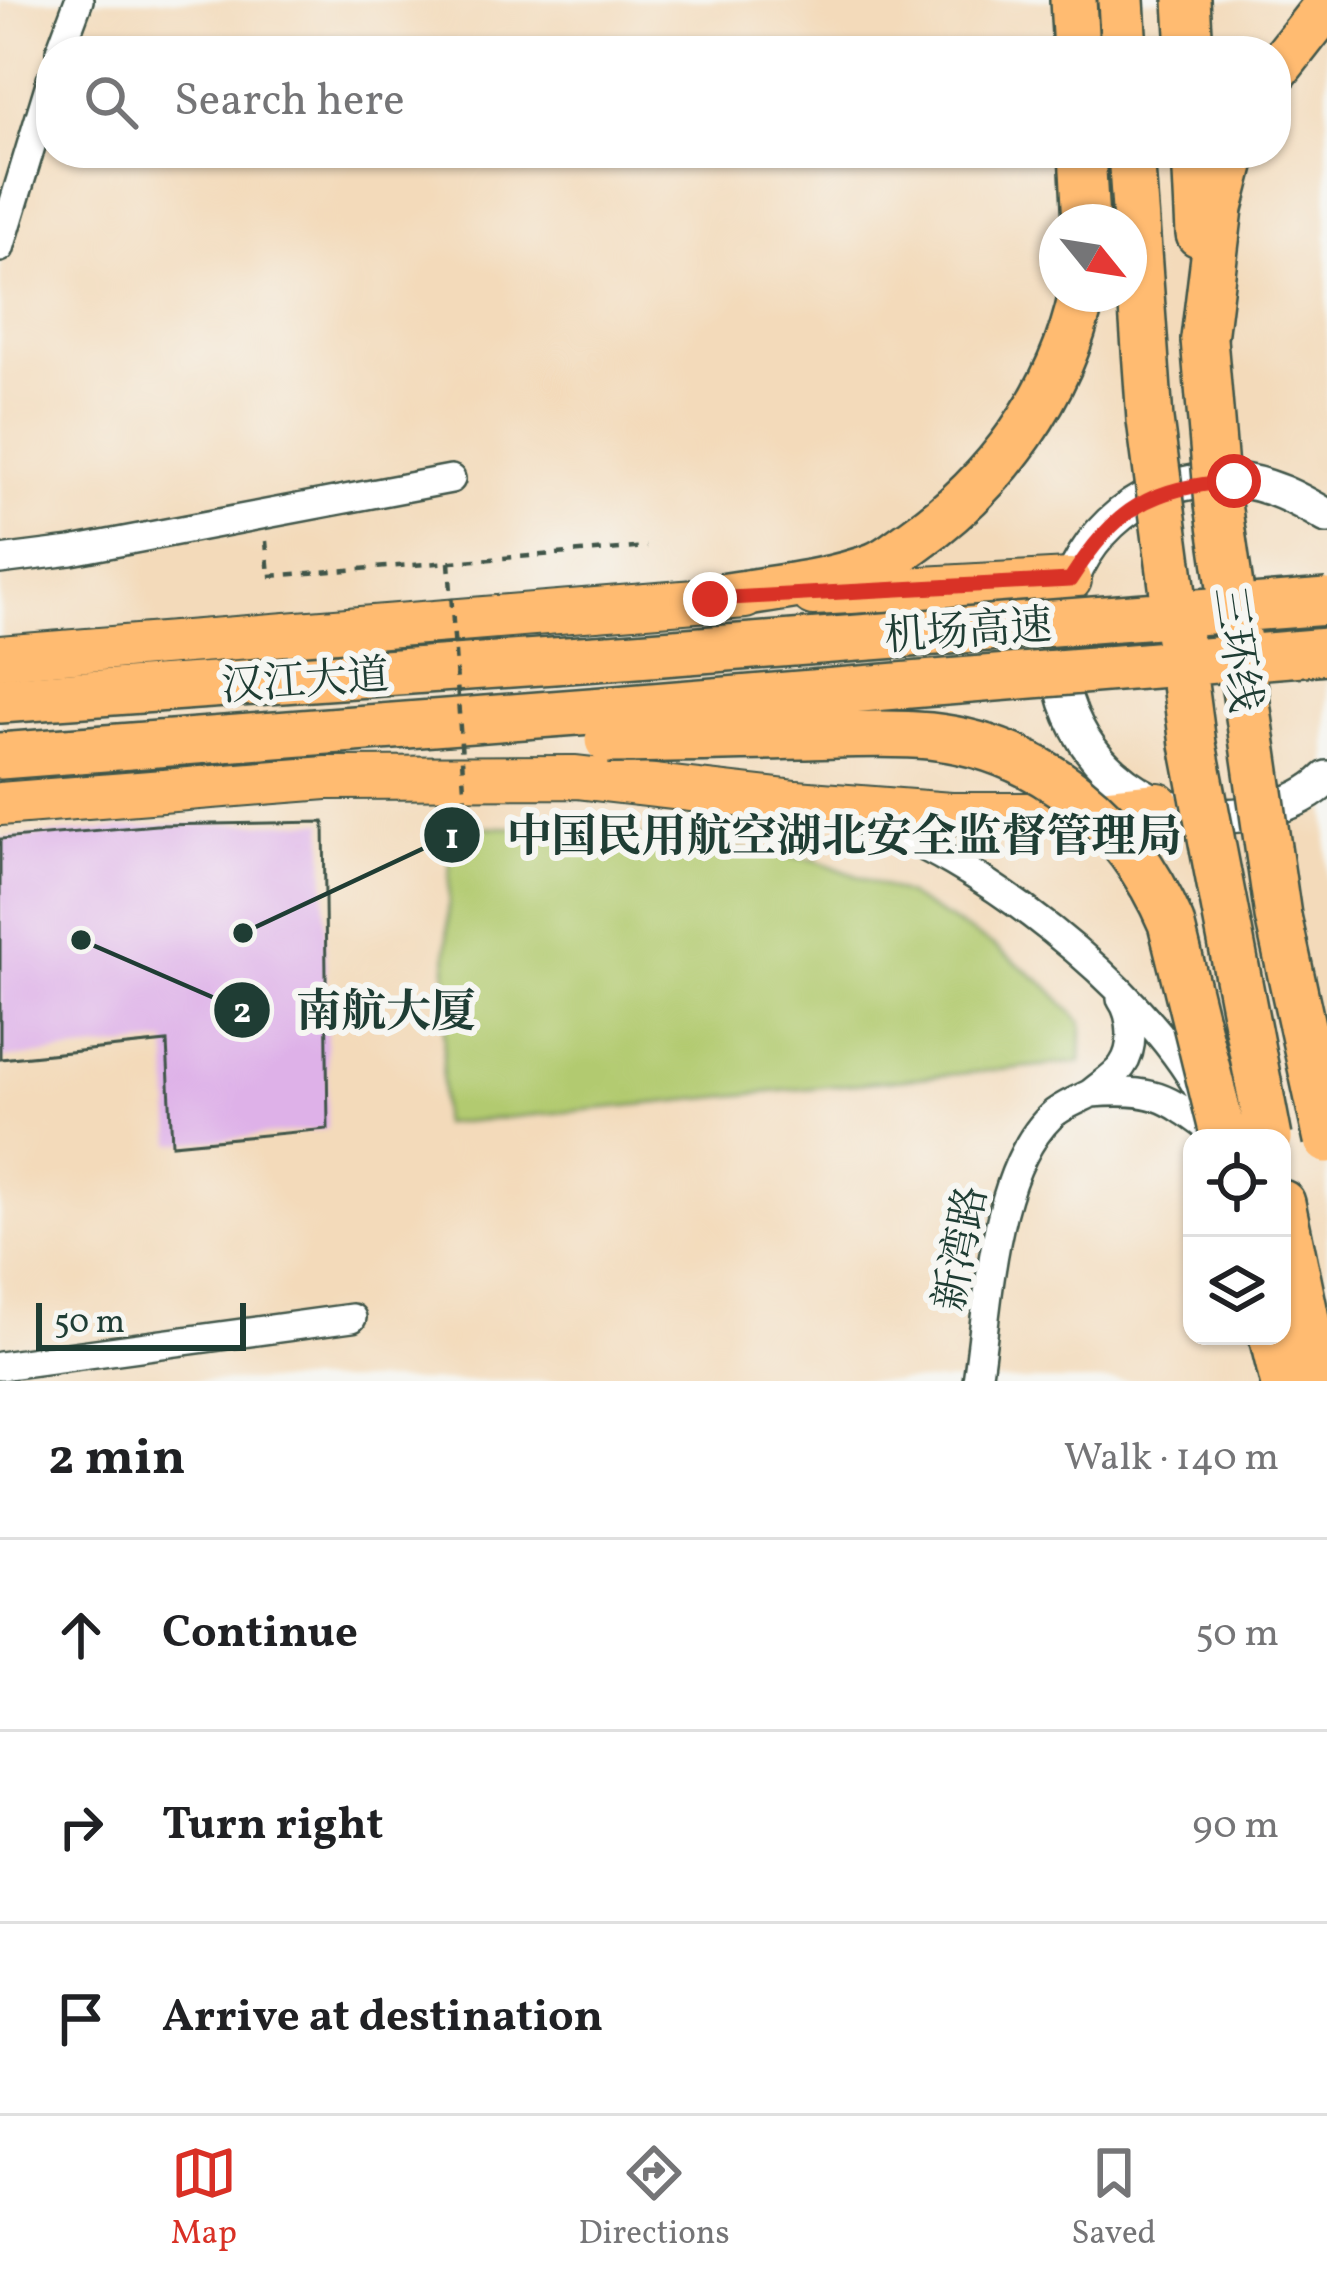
<!DOCTYPE html>
<meta charset="utf-8">
<style>
:root{--surface:#fff;--page:#f2f2f2;--text:#202124;--muted:#757577;--line:#e0e0e0;--accent:#d93025}
body{margin:0;font-family:Vollkorn,"Noto Serif SC",serif;background:var(--page);color:var(--text)}
.controls{position:absolute;right:36px;bottom:36px;display:grid;overflow:hidden;border-radius:24px;box-shadow:0 3px 9px #0004}
.controls button{width:108px;height:108px;display:grid;place-items:center;padding:0;border:0;border-bottom:3px solid var(--line);background:var(--surface);color:var(--text);font:60px sans-serif}
.compass{position:absolute;left:1039px;top:204px;width:108px;height:108px;border-radius:50%;background:var(--surface);box-shadow:0 3px 9px #0004;rotate:120deg}
.scale{position:absolute;left:36px;bottom:30px;width:210px;box-sizing:border-box;padding-left:12px;border:6px solid #1f3d34;border-top:0;font-size:33px;line-height:42px;white-space:nowrap;color:#1f3d34;-webkit-text-stroke:9px #f6f6f2;paint-order:stroke}
.stop{position:absolute;width:36px;height:36px;margin:-27px;border:9px solid #d93025;border-radius:50%;background:#fff}
.stop.end{background:#d93025;border-color:#fff;box-shadow:0 3px 12px #0008}
.list{margin:0;padding:0;list-style:none}
h2{display:flex;justify-content:space-between;align-items:center;height:156px;margin:0;padding:0 48px;font-size:51px}
h2 small{font-size:39px;font-weight:400;color:var(--muted)}
.list li{display:grid;grid-template-columns:78px 1fr auto;gap:36px;align-items:center;box-sizing:border-box;height:192px;padding:0 48px;border-top:3px solid var(--line)}
.list b{display:block;font-size:45px;white-space:nowrap}
.list em{font-size:39px;font-style:normal;color:var(--muted)}
.icon{flex:none;width:66px;height:66px;fill:none;stroke:currentColor;stroke-width:2;stroke-linecap:round;stroke-linejoin:round}
.map{position:relative;flex:none;width:1327px;height:1381px;overflow:hidden}
.search{position:absolute;background:var(--surface);box-shadow:0 3px 9px #0004;left:36px;right:36px;top:36px;height:132px;display:flex;align-items:center;gap:30px;box-sizing:border-box;padding:0 42px;border-radius:48px;color:var(--muted);font-size:45px}
.sheet{height:732px;background:var(--surface)}
nav{display:flex;justify-content:space-around;align-items:center;box-sizing:border-box;height:168px;border-top:3px solid var(--line);background:var(--surface);font-size:33px;color:var(--muted)}
nav a{display:grid;justify-items:center;gap:6px}
nav .on{color:var(--accent)}
.map>svg:first-child{display:block}
</style>
<div class="map">
<svg width="1327" height="1381" viewBox="0 0 1327 1381">
<rect width="100%" height="100%" fill="#f6f6f2"/>
<filter id="ink" filterUnits="userSpaceOnUse"><feTurbulence type="fractalNoise" baseFrequency=".00833" numOctaves="2"/><feDisplacementMap in="SourceGraphic" scale="24" xChannelSelector="R" yChannelSelector="G"/><feConvolveMatrix kernelMatrix="1 2 1 2 8 2 1 2 1" color-interpolation-filters="sRGB"/></filter>
<filter id="wash" filterUnits="userSpaceOnUse"><feTurbulence type="fractalNoise" baseFrequency=".004" numOctaves="4" result="noise"/><feDisplacementMap in="SourceGraphic" scale="48" xChannelSelector="R" yChannelSelector="G"/><feGaussianBlur stdDeviation="2.7" result="paint"/><feColorMatrix in="noise" values="0 0 0 0 0 0 0 0 0 0 0 0 0 0 0 0 0 1.4 0 .05"/><feComposite in="paint" operator="in"/></filter>
<g filter="url(#wash)">
<rect width="100%" height="100%" fill="#f3daba"/>
<path fill="#b2ca6f" stroke="#688452" stroke-width="3" d="M451 827 578 828 815 860 905 894 994 946 1046 985 1082 1023 1081 1062 441 1124Z"/>
<g id="blocks">
<path fill="#deb1e8" d="M324 822 328 1129 172 1144 167 1042 0 1059V839L156 825Z"/>
</g>
</g>
<g filter="url(#ink)">
<use href="#blocks" fill-opacity="0" stroke="#3f5548" stroke-width="3"/>
<g fill="none" stroke-linecap="round" stroke-linejoin="round">
<g stroke="#3f5548" stroke-width="32">
<path id="minor" d="M60 51 79 0
M0 248 51 80
M0 560 71 551 451 479
M858 820C974 854 1143 987 1201 1094
M1121 999C1133 1016 1135 1048 1122 1066 1115 1076 1100 1085 1091 1093 1160 1088 1167 1098 1222 1138
M0 1366 352 1318
M977 1381C989 1304 992 1173 1051 1116 1061 1106 1079 1100 1091 1093"/>
</g>
<g stroke="#3f5548" stroke-width="38">
<path id="tertiary" d="M1327 516C1298 499 1269 483 1234 480 1051 469 988 719 1155 802 1168 808 1185 810 1199 813 1239 822 1298 807 1327 778"/>
</g>
<g stroke="#3f5548" stroke-width="46">
<path id="primary" d="M813 594 1070 580
M0 657 745 597
M0 804 326 778 576 777 796 802 951 814H1062L1158 804"/>
</g>
<g stroke="#3f5548" stroke-width="50">
<path id="trunk" d="M1073 0 1076 51
M1121 0 1124 51
M1187 0 1190 51
M1276 70 1327 5
M1082 153 1086 222
M1195 153 1199 234
M1204 339 1220 208 1234 153
M711 599C764 589 823 585 874 566 888 561 901 549 913 541 996 483 1061 394 1082 294
M0 700 610 657
M0 756 604 710
M1282 1203 1319 1381
M1272 1336 1283 1381"/>
</g>
<path stroke="#3f5548" stroke-width="4.5" stroke-dasharray="9 9" stroke-linecap="butt" d="M266 541 269 576 647 547"/>
<use href="#minor" stroke="#fff" stroke-width="27"/>
<use href="#tertiary" stroke="#fff" stroke-width="33"/>
<use href="#primary" stroke="#ffbb71" stroke-width="42"/>
<use href="#trunk" stroke="#ffbb71" stroke-width="45"/>
<g stroke="#3f5548" stroke-width="50" stroke-linecap="butt">
<path id="trunk-bridge" d="M1131 153 1150 420 1193 744 1269 1138
M1204 339 1218 504 1278 916 1327 1140
M610 657 1327 602
M604 710 1327 651
M608 740C673 739 737 738 801 736 844 735 888 732 930 736 1042 748 1127 821 1171 923L1224 1138"/>
</g>
<path stroke="#3f5548" stroke-width="4.5" stroke-dasharray="9 9" stroke-linecap="butt" d="M449 562 465 804"/>
<use href="#trunk-bridge" stroke="#ffbb71" stroke-width="45"/>
</g>
</g>
<g fill="none" stroke-linecap="round" stroke-linejoin="round" filter="url(#ink)">
<path stroke="#d93025" stroke-width="15" d="M710 599 1070 580C1116 508 1149 488 1234 481"/>
</g>
<g text-anchor="middle" stroke-width="12" stroke-linejoin="round" paint-order="stroke">
<g font-size="42" fill="#1f3d34" stroke="#f6f6f2">
<text transform="translate(968 629) rotate(-4)" y="15">机场高速</text>
<text transform="translate(1239 649) rotate(82)" y="15">三环线</text>
<text transform="translate(305 679) rotate(-4)" y="15">汉江大道</text>
<text transform="translate(959 1248) rotate(-79)" y="15">新湾路</text>
</g>
</g>
<path fill="none" stroke="#1f3d34" stroke-width="4.5" d="M243 933L452 835M81 940L242 1010"/>
<g fill="#1f3d34" stroke="#f6f6f2" stroke-width="4.5">
<circle cx="243" cy="933" r="12"/>
<circle cx="81" cy="940" r="12"/>
<circle cx="452" cy="835" r="30"/>
<circle cx="242" cy="1010" r="30"/>
</g>
<g font-size="36" text-anchor="middle" font-weight="bold" fill="#fff">
<text x="452" y="848">1</text>
<text x="242" y="1022">2</text>
</g>
<g font-size="45" text-anchor="middle" font-weight="bold" fill="#1f3d34" stroke="#f6f6f2" stroke-width="12" stroke-linejoin="round" paint-order="stroke">
<text x="844" y="851">中国民用航空湖北安全监督管理局</text>
<text x="386" y="1026">南航大厦</text>
</g>
</svg>
<div class="controls">
<button><svg class="icon" aria-label="locate" viewBox="0 0 24 24"><circle cx="12" cy="12" r="6"/><path d="M12 2v4M12 18v4M2 12h4M18 12h4"/></svg></button>
<button><svg class="icon" aria-label="layers" viewBox="0 0 24 24"><path d="M12 4l9 5-9 5-9-5zM3 14l9 5 9-5"/></svg></button>
</div>
<svg class="compass" viewBox="-18 -18 36 36"><path d="M0-13l5 13h-10z" fill="#e53935"/><path d="M0 13l5-13h-10z" fill="#757577"/></svg>
<div class="scale">50 m</div>
<div class="stop" style="left:1234px;top:481px"></div>
<div class="stop end" style="left:710px;top:599px"></div>
<div class="search"><svg class="icon" aria-label="search" viewBox="0 0 24 24"><circle cx="10" cy="10" r="6"/><path d="M15 15l6 6"/></svg>Search here</div>
</div>
<section class="sheet">
<h2>2 min<small>Walk · 140 m</small></h2>
<ul class="list">
<li><svg class="icon" aria-label="ahead" viewBox="0 0 24 24"><path d="M12 20V5M6 11l6-6 6 6"/></svg><div><b>Continue</b></div><em>50 m</em></li>
<li><svg class="icon" aria-label="right" viewBox="0 0 24 24"><path d="M7 20v-9h11M14 6l5 5-5 5"/></svg><div><b>Turn right</b></div><em>90 m</em></li>
<li><svg class="icon" aria-label="arrive" viewBox="0 0 24 24"><path d="M6 21V4h12l-3 4 3 4H6"/></svg><div><b>Arrive at destination</b></div></li>
</ul>
</section>
<nav>
<a class="on"><svg class="icon" aria-label="map" viewBox="0 0 24 24"><path d="M3 6l6-2 6 2 6-2v14l-6 2-6-2-6 2zM9 4v14M15 6v14"/></svg>Map</a>
<a><svg class="icon" aria-label="directions" viewBox="0 0 24 24"><path d="M12 3l9 9-9 9-9-9zM9 14v-3h6M13 9l2 2-2 2"/></svg>Directions</a>
<a><svg class="icon" aria-label="saved" viewBox="0 0 24 24"><path d="M7 4h10v16l-5-4-5 4z"/></svg>Saved</a>
</nav>
